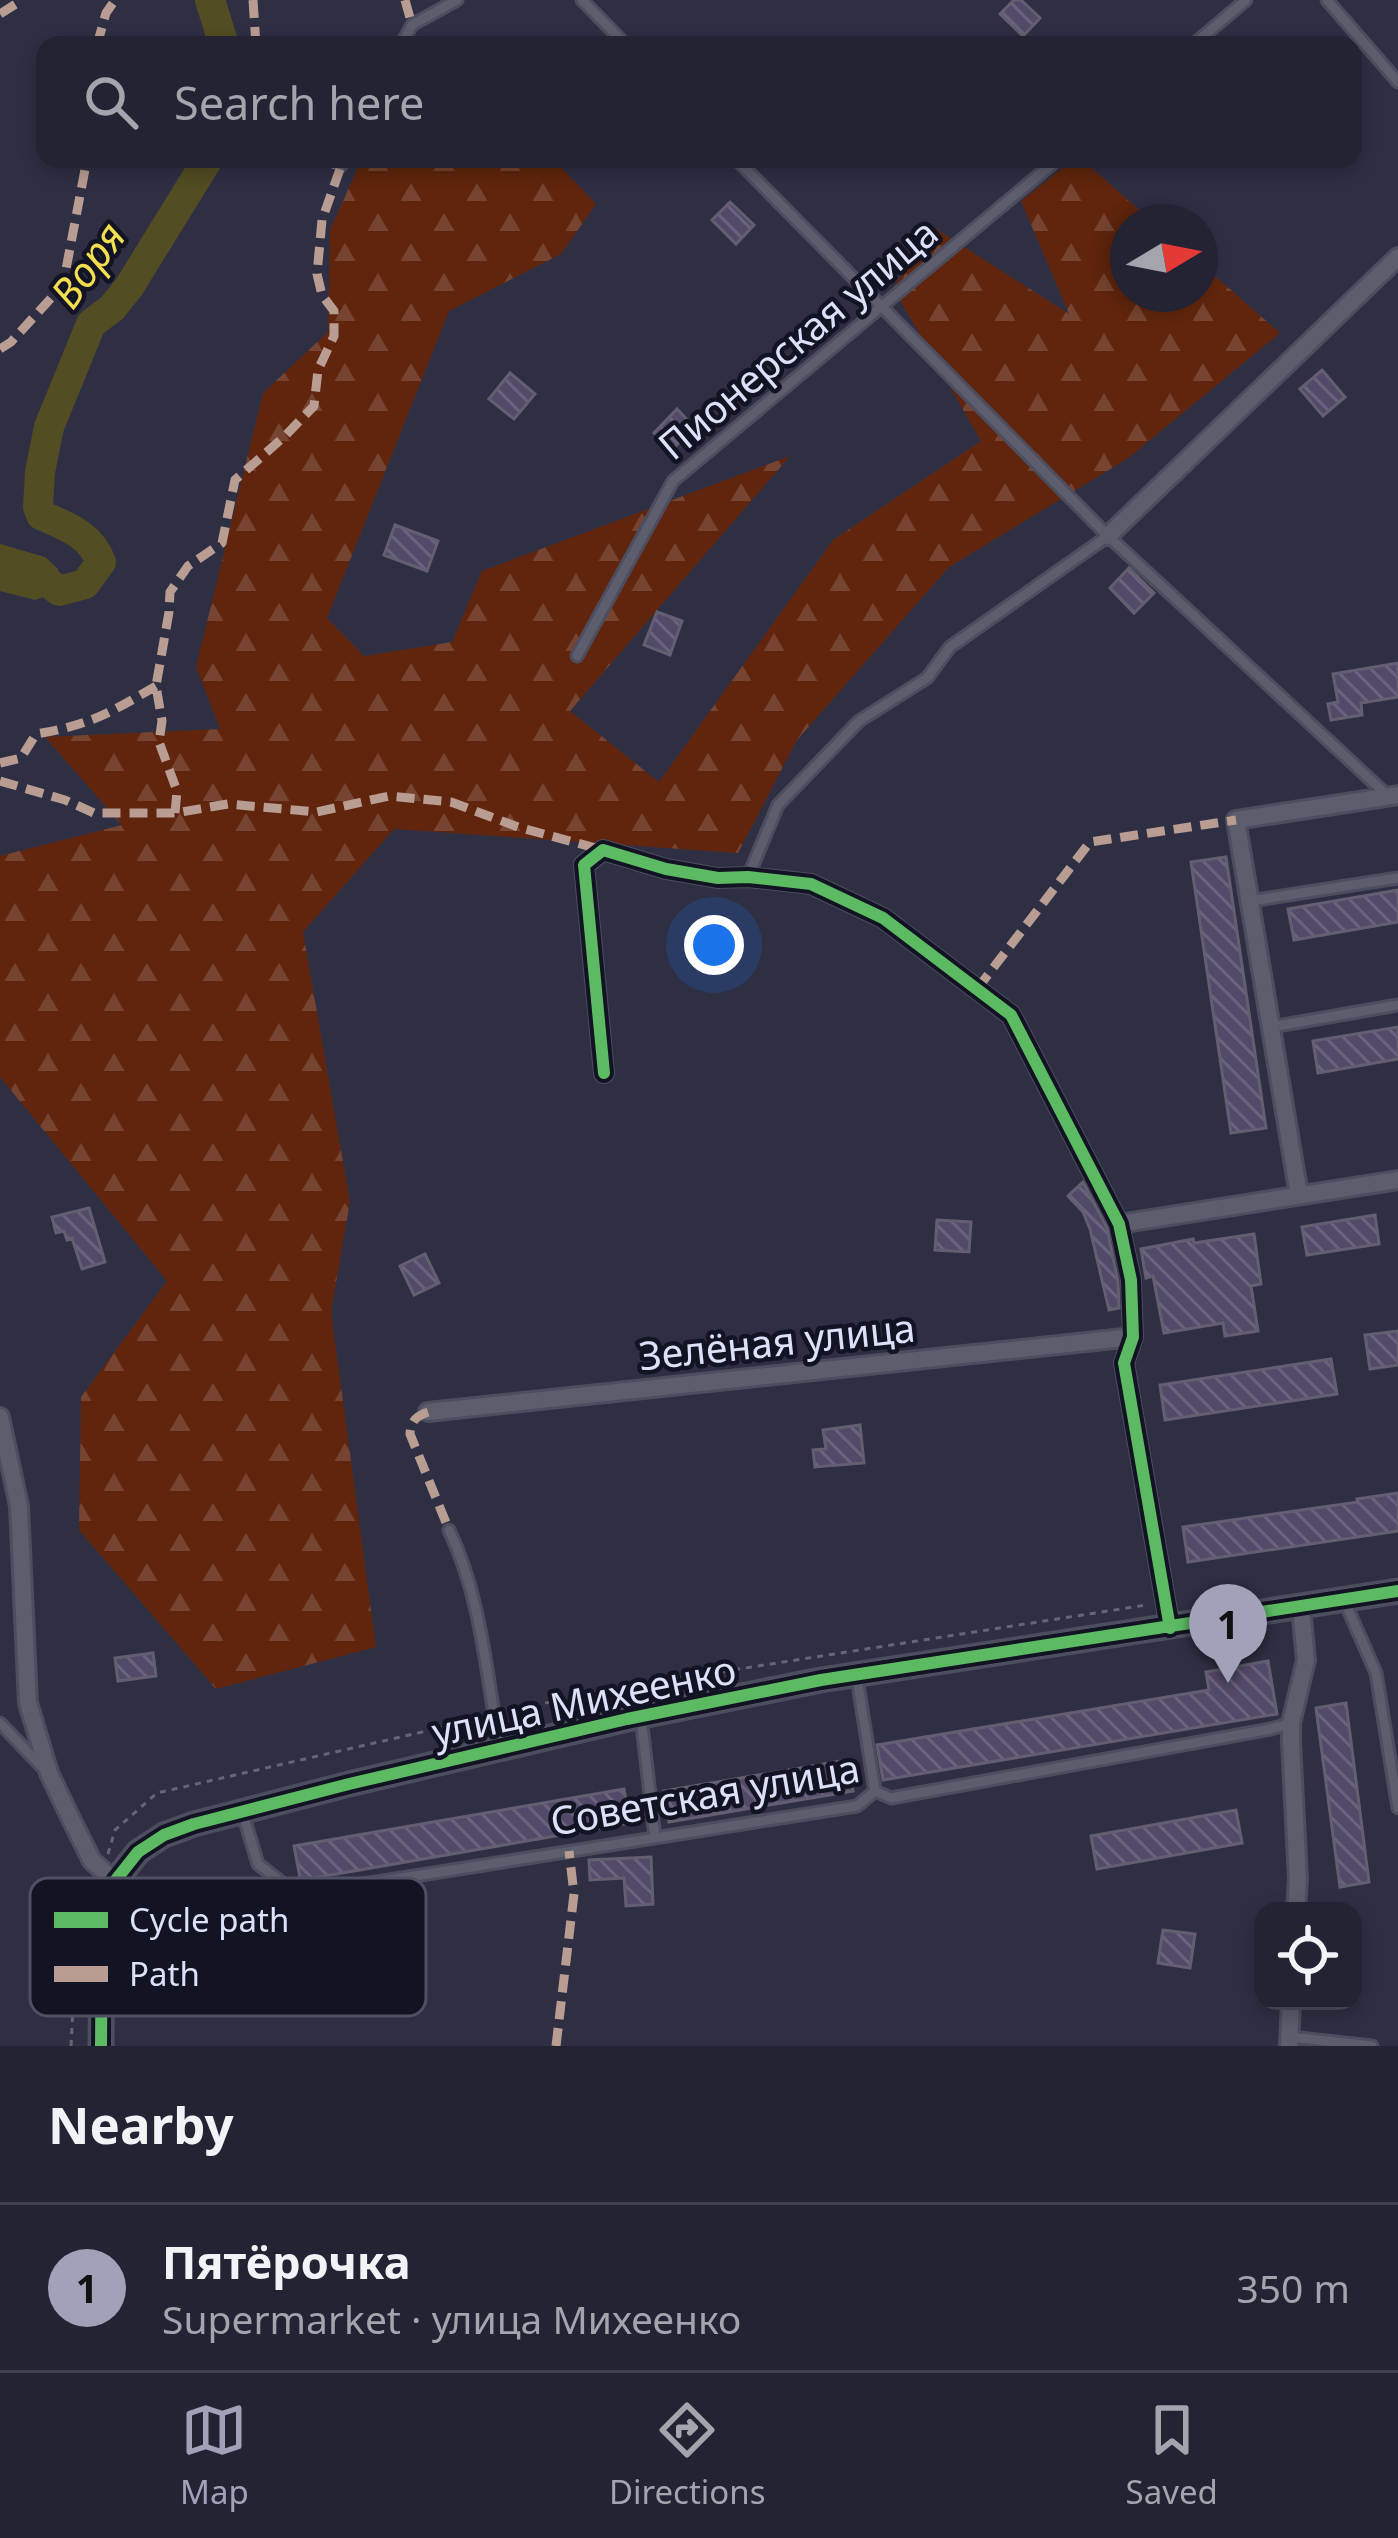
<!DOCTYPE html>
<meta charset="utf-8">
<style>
:root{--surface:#232333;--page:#2f2f3f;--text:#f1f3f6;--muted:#a3a4ac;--line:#40404e;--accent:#a1a2ba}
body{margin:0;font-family:"Noto Sans",sans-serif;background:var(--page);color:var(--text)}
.controls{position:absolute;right:36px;bottom:36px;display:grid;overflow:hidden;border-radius:24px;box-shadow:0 6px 18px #0003}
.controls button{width:108px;height:108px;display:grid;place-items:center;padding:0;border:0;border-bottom:3px solid var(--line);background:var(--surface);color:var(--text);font:60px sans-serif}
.compass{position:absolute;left:1110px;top:204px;width:108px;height:108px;border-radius:50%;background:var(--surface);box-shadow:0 6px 18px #0003;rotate:80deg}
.you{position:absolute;left:714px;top:945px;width:42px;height:42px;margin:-30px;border:9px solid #fff;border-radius:50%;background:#1a73e8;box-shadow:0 0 0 18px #1a73e833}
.badge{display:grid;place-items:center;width:78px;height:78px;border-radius:50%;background:var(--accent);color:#111;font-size:39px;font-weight:700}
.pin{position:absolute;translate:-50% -99px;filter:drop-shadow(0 3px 6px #0008)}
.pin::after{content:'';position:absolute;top:63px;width:42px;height:36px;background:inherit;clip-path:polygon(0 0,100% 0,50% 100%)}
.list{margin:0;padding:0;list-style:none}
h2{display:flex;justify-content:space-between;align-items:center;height:156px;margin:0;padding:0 48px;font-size:51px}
h2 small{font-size:39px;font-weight:400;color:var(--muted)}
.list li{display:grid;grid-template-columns:78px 1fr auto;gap:36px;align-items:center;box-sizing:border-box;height:168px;padding:0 48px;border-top:3px solid var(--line)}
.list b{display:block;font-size:45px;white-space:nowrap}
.list p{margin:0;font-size:39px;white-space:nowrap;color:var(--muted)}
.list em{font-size:39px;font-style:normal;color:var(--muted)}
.icon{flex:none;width:66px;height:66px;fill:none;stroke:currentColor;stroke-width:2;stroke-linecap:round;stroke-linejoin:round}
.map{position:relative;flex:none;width:1398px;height:2046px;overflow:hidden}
.search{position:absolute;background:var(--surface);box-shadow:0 6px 18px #0003;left:36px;right:36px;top:36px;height:132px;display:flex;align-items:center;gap:30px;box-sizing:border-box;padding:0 42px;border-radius:24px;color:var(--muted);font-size:45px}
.sheet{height:324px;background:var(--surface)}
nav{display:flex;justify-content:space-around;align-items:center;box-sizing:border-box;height:168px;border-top:3px solid var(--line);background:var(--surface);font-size:33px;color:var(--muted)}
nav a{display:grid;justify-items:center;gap:6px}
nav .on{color:var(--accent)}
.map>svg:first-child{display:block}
</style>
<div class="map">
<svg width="1398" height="2046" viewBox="0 0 1398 2046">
<defs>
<pattern id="forest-firs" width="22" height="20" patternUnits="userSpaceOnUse" patternTransform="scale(3)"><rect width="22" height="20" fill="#60250c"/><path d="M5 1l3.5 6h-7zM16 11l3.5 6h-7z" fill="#764430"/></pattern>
<pattern id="water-ripples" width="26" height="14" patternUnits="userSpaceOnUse" patternTransform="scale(3)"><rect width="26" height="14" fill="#534d23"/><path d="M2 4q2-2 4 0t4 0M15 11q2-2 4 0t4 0" fill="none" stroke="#6b6644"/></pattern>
<pattern id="building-back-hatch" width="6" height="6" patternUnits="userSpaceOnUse" patternTransform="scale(3)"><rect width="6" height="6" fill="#534968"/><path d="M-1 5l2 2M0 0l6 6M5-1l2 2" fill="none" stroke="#6b637e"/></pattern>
</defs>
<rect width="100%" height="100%" fill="#2f2f44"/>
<path fill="url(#forest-firs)" d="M362 159H553L596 204 561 254 449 311 327 618 364 656 452 642 482 571 790 456 570 711 659 782 833 540 981 441 893 288 933 227 1069 314 1021 201 1074 159H1081L1153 222H1128V294H1200V263L1280 333 1127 459 949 567 797 740 738 853 394 829 303 932 350 1202 331 1312 376 1647 216 1689 79 1530 81 1397 167 1281 0 1077V856L122 825 45 737 220 729 196 667 263 393 328 332 330 230Z"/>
<path fill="url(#water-ripples)" d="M0 544 45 557 58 569 59 591 35 600 0 591Z"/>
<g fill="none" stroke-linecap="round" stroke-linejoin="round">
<path stroke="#534d23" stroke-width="30" d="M210 0 224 45
M0 564 31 569 59 591 85 584 101 562C90 534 68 527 41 515L38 507 40 472 49 427 91 324 112 308 129 287 208 159"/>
</g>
<path fill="url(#building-back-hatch)" stroke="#635f71" stroke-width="3" d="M1014 0H1021L1040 18 1023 36 1000 14Z
M730 202 754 225 736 244 712 220Z
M1322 370 1345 397 1323 416 1300 389Z
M510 373 535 394 514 419 489 399Z
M677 409 694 427 672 450 654 433Z
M395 525 438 541 427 571 384 555Z
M1129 568 1154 593 1134 613 1110 588Z
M657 612 682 621 670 655 644 645Z
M1398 663V697L1361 703 1362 715 1331 720 1328 704 1338 702 1333 674Z
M1226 857 1266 1128 1231 1133 1191 862Z
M1398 890V922L1294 940 1288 909Z
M1398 1027V1059L1318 1073 1313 1041Z
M1083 1182 1107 1228 1118 1282 1119 1308 1109 1310 1090 1229 1083 1212 1068 1196Z
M89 1208 105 1262 82 1269 72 1238 67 1240 64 1231 56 1233 52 1217Z
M1375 1215 1379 1244 1307 1255 1302 1227Z
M937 1220 971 1222 969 1252 935 1250Z
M1254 1234 1261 1284 1251 1286 1258 1331 1225 1336 1223 1323 1164 1333 1153 1276 1146 1278 1141 1249 1193 1239 1194 1243Z
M425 1254 439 1283 414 1295 400 1266Z
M1398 1331V1365L1370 1369 1365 1335Z
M1331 1359 1337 1394 1165 1420 1160 1385Z
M860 1425 864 1463 815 1467 813 1450 826 1449 823 1430Z
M1398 1493V1531L1188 1562 1183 1527 1358 1502 1357 1499Z
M153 1653 156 1676 118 1681 115 1658Z
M1268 1661 1277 1714 883 1780 877 1745 1209 1690 1206 1672Z
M1346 1703 1369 1882 1340 1887 1316 1708Z
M847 1760 853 1791 669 1822 664 1791Z
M624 1789 630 1823 308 1879 300 1878 294 1846Z
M1236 1810 1242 1843 1097 1869 1091 1836Z
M651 1857 653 1904 626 1906 624 1878 590 1880 589 1860Z
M1163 1930 1195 1934 1190 1968 1158 1963Z"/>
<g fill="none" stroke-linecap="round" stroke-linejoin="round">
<g stroke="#4c4d5f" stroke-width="15">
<path id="service" d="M582 0 626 45
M1327 0 1398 82
M401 45 412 25 457 0
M1193 45 1246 0
M736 159 1108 536 1388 796
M341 166 345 159
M577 656 673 481 1058 159
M748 877 778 805 859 721 927 678 950 647 1108 536
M1250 901 1398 878
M1271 1027 1398 1005
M449 1530C482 1599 486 1675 500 1749
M1344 1600 1376 1673 1398 1808
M857 1678 875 1791
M641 1717 655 1837
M0 1723 42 1767
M242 1811 258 1864 285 1885 326 1890 857 1806 875 1791 891 1798 1271 1729 1291 1723
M1290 2037 1372 2046"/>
</g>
<g stroke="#4c4d5f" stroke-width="22">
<path id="minor" d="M1108 536 1398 257
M604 1073 584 865 603 850 666 869 718 878 748 877 811 884 883 918 1011 1015 1119 1224 1131 1280 1133 1337 1124 1363 1170 1628
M1299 1195 1236 820 1398 795
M1119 1224 1398 1180
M428 1412 1133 1337
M0 1417 19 1506 28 1703 49 1773 70 1817 92 1861 115 1881
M1296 1911 1298 1879 1291 1742V1723L1306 1660 1301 1608
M1289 2046 1291 2001"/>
</g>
<g stroke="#4c4d5f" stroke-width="27">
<path id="tertiary" d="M101 2046 102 1920 115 1881 138 1852 164 1835 194 1824 349 1784 627 1719 821 1680 1398 1591"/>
</g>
<path stroke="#656674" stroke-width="3" stroke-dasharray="6 6" stroke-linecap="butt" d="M510 1711 599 1691 1146 1605
M108 1854 115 1830 157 1793 483 1718
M71 2046 74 1987 82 1944"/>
<use href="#service" stroke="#5c5d6d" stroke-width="9"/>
<use href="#minor" stroke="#5c5d6d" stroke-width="16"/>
<use href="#tertiary" stroke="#5c5d6d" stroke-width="21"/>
<path stroke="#b99d93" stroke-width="9" stroke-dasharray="18 9" stroke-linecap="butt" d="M253 0 256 45
M405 0 412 25
M0 14 22 0
M97 45 106 13 115 0
M0 349 11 342 63 285 87 159
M0 763 21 758 36 734C90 725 110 713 156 686
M0 781 65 800 94 813H175L228 804 317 812 389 796 451 802 518 827 603 850
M175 813 177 791 159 742 162 721 156 686 169 612 170 592 188 566 222 543 235 480 285 436 314 406 318 370 334 336V311L322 295 317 274 322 220 341 166 315 159
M977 989 1090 842 1236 820
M428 1412C416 1416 411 1421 410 1434L449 1530
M556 2046 574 1894 569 1851"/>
<g stroke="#121323" stroke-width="20">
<path id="cycleway" d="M604 1073 584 865 603 850 666 869 718 878 748 877 811 884 883 918 1011 1015 1119 1224 1131 1280 1133 1337 1124 1363 1170 1628
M101 2046 102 1920 115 1881 138 1852 164 1835 194 1824 349 1784 627 1719 821 1680 1398 1591"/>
</g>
<use href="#cycleway" stroke="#5cba63" stroke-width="12"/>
</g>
<g text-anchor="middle" stroke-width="9" stroke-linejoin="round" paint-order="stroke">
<g font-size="39" fill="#dee0f9" stroke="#121323">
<text transform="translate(798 339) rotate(-40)" y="14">Пионерская улица</text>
<text transform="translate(777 1342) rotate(-6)" y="14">Зелёная улица</text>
<text transform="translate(584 1701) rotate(-12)" y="14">улица Михеенко</text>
<text transform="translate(705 1795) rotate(-10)" y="14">Советская улица</text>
</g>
<g font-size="42" font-style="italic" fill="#f3de4f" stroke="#121323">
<text transform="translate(88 265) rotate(-54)" y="15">Воря</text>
</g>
</g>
<rect x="30" y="1878" width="396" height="138" rx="18" fill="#121323" stroke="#4f5063" stroke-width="3"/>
<rect x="54" y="1912" width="54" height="16" fill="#5cba63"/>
<rect x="54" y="1966" width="54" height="16" fill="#b99d93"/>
<g font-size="33" fill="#dee0f9">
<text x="129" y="1932">Cycle path</text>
<text x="129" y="1986">Path</text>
</g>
</svg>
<div class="controls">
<button><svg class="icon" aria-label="locate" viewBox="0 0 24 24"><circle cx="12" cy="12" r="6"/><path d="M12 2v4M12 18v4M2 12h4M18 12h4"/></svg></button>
</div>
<svg class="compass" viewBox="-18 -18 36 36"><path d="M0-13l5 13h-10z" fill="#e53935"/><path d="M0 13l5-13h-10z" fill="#a3a4ac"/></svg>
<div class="you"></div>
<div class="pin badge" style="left:1228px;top:1683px">1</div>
<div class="search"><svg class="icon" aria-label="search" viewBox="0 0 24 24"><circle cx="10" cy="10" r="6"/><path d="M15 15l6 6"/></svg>Search here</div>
</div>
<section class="sheet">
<h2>Nearby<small></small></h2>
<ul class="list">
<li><span class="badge">1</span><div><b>Пятёрочка</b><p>Supermarket · улица Михеенко</p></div><em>350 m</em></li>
</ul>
</section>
<nav>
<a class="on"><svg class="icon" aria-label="map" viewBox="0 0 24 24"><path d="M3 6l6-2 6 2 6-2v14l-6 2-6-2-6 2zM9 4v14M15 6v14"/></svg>Map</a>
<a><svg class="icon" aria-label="directions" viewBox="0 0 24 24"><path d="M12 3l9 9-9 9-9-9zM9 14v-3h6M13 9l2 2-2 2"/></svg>Directions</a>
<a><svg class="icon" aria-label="saved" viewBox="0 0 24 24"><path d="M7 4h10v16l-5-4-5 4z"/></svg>Saved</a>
</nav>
